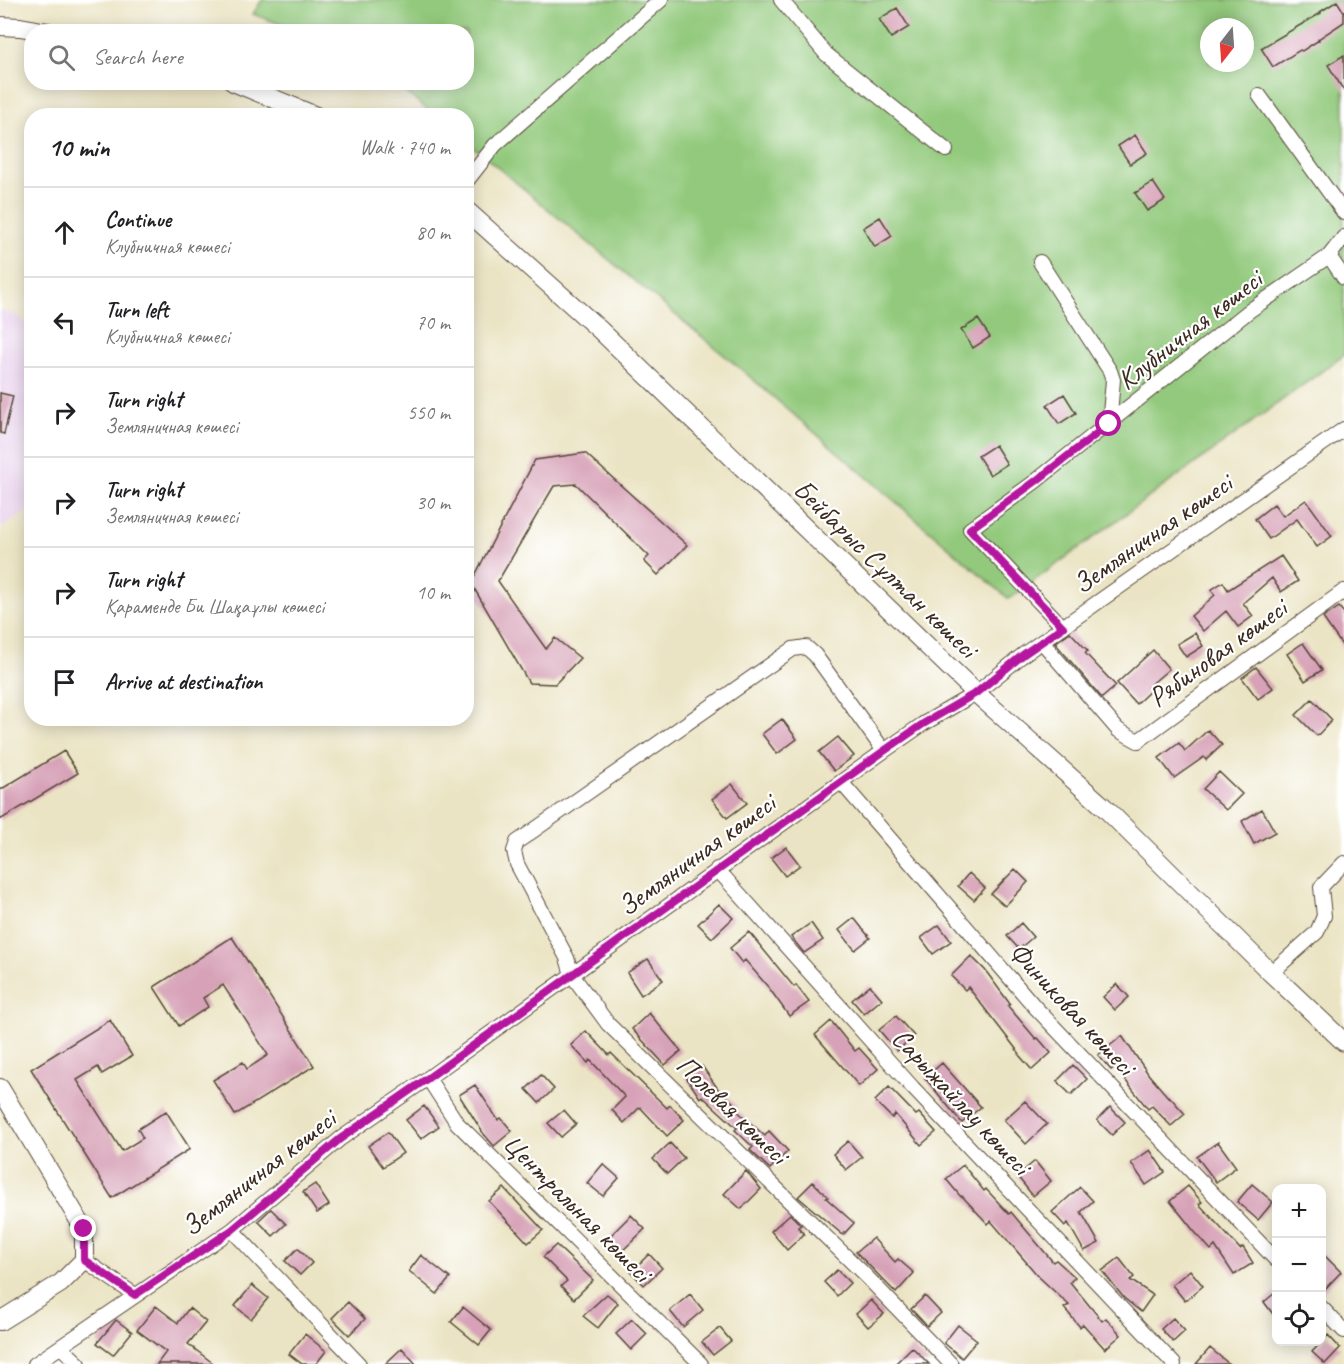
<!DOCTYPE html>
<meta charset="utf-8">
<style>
:root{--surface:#fff;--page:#f6f6f6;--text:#202124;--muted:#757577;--line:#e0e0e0}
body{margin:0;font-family:Caveat,sans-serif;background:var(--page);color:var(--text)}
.controls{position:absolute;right:18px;bottom:18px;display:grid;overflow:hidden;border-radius:12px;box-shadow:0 3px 15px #0003}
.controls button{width:54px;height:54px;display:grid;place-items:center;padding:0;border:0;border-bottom:2px solid var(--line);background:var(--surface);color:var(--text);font:30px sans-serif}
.compass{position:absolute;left:1200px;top:18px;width:54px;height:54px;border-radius:50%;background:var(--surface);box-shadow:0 3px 15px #0003;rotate:197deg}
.stop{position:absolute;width:18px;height:18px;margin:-14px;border:4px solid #b5179e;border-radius:50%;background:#fff}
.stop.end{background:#b5179e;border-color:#fff;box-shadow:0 2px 6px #0008}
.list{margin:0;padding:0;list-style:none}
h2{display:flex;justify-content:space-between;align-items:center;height:78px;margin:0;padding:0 24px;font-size:26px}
h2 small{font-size:20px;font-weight:400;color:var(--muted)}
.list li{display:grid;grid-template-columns:39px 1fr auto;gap:18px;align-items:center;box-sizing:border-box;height:90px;padding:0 24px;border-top:2px solid var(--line)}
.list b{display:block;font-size:22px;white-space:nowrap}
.list p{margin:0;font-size:20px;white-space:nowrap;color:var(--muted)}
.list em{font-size:20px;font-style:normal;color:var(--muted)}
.icon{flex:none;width:33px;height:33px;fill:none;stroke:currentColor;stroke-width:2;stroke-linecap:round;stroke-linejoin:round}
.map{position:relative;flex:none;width:1344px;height:1364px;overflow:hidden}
.search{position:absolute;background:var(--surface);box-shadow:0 3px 15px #0003;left:24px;top:24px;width:450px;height:66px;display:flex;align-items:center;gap:15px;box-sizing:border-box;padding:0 21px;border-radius:24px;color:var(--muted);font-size:22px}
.panel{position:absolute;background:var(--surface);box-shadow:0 3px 15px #0003;left:24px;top:108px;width:450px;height:618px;border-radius:24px}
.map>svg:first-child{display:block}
</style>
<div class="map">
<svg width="1344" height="1364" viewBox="0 0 1344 1364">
<rect width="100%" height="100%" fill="#fff"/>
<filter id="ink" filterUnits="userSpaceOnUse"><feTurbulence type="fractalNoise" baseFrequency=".0167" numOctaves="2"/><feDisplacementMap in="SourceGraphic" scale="12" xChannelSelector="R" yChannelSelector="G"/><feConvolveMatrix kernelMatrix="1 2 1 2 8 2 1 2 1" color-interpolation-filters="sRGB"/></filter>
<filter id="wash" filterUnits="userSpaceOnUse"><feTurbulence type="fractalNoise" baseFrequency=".008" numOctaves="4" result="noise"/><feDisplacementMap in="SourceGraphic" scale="24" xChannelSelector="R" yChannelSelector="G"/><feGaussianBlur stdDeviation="1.35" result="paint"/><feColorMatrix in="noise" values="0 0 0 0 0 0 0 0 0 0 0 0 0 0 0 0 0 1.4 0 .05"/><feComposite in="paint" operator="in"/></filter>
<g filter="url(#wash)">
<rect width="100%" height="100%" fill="#ebe4c4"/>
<path fill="#e9d2ed" d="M0 310 19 316 32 331 31 509 0 529Z"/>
<path fill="#92c97c" stroke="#667a4d" stroke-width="1.5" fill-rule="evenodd" d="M262 0H1344V355L1009 599 736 365 467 142 466 116 434 115 394 83 466 82V32L299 31 253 14ZM1209 27H1245V63H1209Z"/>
<g id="blocks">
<path fill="#d7a2b7" d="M1337 1 1344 12V22L1318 39 1319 40 1302 51 1300 50 1273 67 1261 48 1321 13 1320 12Z
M897 8 909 27 891 38 879 19Z
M1344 55V91L1328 65Z
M1135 135 1147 153 1130 164 1118 146Z
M1153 182 1165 200 1147 211 1135 193Z
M880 217 892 236 875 247 863 228Z
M978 319 990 337 973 348 961 330Z
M0 393 13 396 4 434 0 433Z
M1064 394 1076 413 1059 424 1047 405Z
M995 445 1007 464 990 475 978 456Z
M585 453 687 545 658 575 644 561 649 556 576 484 554 486 498 581 546 649 555 638 580 658 555 684 529 683 471 583 535 460Z
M1306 500 1332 536 1317 547 1297 519 1269 539 1255 519 1274 504 1283 516Z
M1281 556 1298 581 1281 592 1272 578 1243 603 1253 616 1238 627 1226 611 1203 631 1191 616 1215 595 1211 590 1223 582 1228 590Z
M1339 607 1344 613V648L1323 618Z
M1070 632 1088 651 1085 653 1116 686 1102 698 1055 643Z
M1195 633 1203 646 1186 657 1177 644Z
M1303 643 1322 670 1305 681 1287 654Z
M1153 650 1169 669 1148 687 1151 690 1136 704 1117 683Z
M1256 667 1273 688 1258 699 1242 678Z
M1312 699 1332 720 1317 736 1296 715Z
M782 719 797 739 777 754 762 734Z
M1208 730 1222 745 1206 760 1204 757 1174 778 1159 758 1179 743 1185 751Z
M838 737 854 756 834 771 819 752Z
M64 751 78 773 0 820V790Z
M1219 772 1242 794 1226 810 1203 789Z
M732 784 747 803 727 818 712 799Z
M1262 809 1275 832 1254 844 1242 821Z
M786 847 800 865 785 876 771 858Z
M1015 869 1028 882 1005 906 991 894Z
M969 873 985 888 974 900 958 886Z
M719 904 733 918 712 938 698 924Z
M854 918 870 938 855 950 839 930Z
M811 923 823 940 804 953 791 937Z
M1021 923 1033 937 1019 949 1007 936Z
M939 925 951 941 933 954 921 938Z
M749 932 794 987 796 985 809 1002 789 1016 769 988 745 960 742 963 730 948Z
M232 937 314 1066 235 1115 213 1080 243 1062 247 1069 268 1055 223 985 203 998 208 1007 179 1026 154 987Z
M971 956 985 970 1010 1004 1008 1006 1036 1039 1038 1038 1051 1053 1032 1070 1019 1055 1020 1054 968 987 965 990 951 976Z
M648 959 663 980 641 995 627 973Z
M1117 984 1129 997 1115 1010 1103 997Z
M870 985 882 999 864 1014 852 1000Z
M649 1013 681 1051 665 1065 632 1029Z
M896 1016 914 1036 897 1051 879 1030Z
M110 1020 132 1056 102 1074 98 1067 77 1080 122 1151 143 1138 138 1129 166 1111 190 1149 112 1198 31 1069Z
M831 1021 855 1051 859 1048 878 1069 859 1086 815 1035Z
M586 1031 609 1055 611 1053 667 1108 670 1105 684 1120 667 1136 640 1107 624 1123 612 1110 625 1097 590 1060 588 1063 571 1045Z
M1122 1036 1149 1075 1168 1097 1169 1096 1185 1114 1171 1126 1152 1106 1148 1109 1115 1067 1111 1070 1098 1055Z
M942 1063 981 1107 962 1123 925 1078Z
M1073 1065 1087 1079 1071 1095 1057 1081Z
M702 1066 718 1089 737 1106 735 1109 765 1136 769 1131 788 1151 770 1169 750 1150 753 1147 735 1130 737 1128 702 1096 700 1098 686 1077Z
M541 1075 554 1089 539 1103 526 1089Z
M475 1085 498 1120 501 1118 512 1131 494 1146 483 1133 459 1095Z
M889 1087 916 1115 919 1113 936 1132 921 1145 895 1114 892 1118 875 1101Z
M1025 1101 1047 1124 1026 1144 1004 1120Z
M424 1106 439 1126 421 1139 406 1120Z
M1110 1107 1125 1122 1112 1135 1097 1120Z
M564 1110 576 1124 561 1137 548 1123Z
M388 1132 403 1153 383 1167 368 1146Z
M848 1141 862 1157 846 1170 833 1154Z
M1218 1142 1236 1167 1216 1182 1197 1157Z
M670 1143 684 1158 667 1174 653 1159Z
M1150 1150 1165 1172 1146 1185 1131 1163Z
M1035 1161 1051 1181 1033 1196 1017 1176Z
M603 1164 619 1178 603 1196 587 1183Z
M963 1165 984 1191 986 1189 1009 1214 1011 1212 1053 1262 1056 1260 1075 1277 1070 1282 1102 1321 1106 1318 1121 1335 1105 1349 1083 1324 1080 1327 1064 1308 1069 1305 1039 1277 991 1221 988 1224 962 1196 961 1197 946 1179Z
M746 1171 761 1189 741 1209 724 1194Z
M813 1182 828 1197 826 1198 854 1223 843 1235 798 1197Z
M315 1184 329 1205 317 1213 303 1192Z
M1252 1184 1273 1202 1258 1220 1237 1202Z
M1188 1186 1202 1202 1199 1204 1240 1249 1243 1247 1253 1263 1234 1275 1215 1246 1211 1250 1194 1231 1170 1201Z
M1080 1187 1093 1201 1081 1212 1099 1243 1084 1251 1068 1223 1065 1226 1052 1212Z
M504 1188 543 1230 528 1243 489 1201Z
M271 1209 286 1224 273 1236 258 1221Z
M790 1214 801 1225 798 1227 804 1234 787 1250 771 1231Z
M631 1215 645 1229 618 1255 605 1241Z
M873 1238 895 1262 898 1259 914 1273 896 1293 856 1252Z
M556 1245 593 1280 574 1299 561 1286 567 1281 543 1257Z
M298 1248 312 1263 300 1275 285 1261Z
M1322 1253 1341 1272 1322 1292Z
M649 1254 662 1268 644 1285 631 1272Z
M421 1255 450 1278 437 1294 409 1271Z
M1119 1258 1134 1277 1130 1280 1153 1295 1141 1312 1124 1298 1102 1271Z
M837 1270 850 1283 837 1296 824 1282Z
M1190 1270 1203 1286 1185 1301 1172 1285Z
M252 1285 268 1298 251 1319 235 1306Z
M1276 1292V1318L1264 1302Z
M607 1294 618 1303 598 1328 583 1316Z
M690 1294 703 1310 683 1327 670 1311Z
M925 1296 941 1313 927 1326 911 1309Z
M871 1300 884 1314 868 1327 856 1314Z
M348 1302 365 1319 349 1335 332 1318Z
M156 1306 178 1323 189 1308 206 1322 188 1344 214 1364H157L166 1352 137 1330Z
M463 1307 491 1330 479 1345 451 1322Z
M1173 1318 1185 1331 1173 1342 1161 1329Z
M632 1319 647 1334 631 1350 616 1334Z
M116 1320 132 1332 113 1355 97 1343Z
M958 1325 977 1340 962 1358 944 1343Z
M720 1328 731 1341 713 1355 702 1342Z
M305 1334 326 1351 316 1364H302L289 1354Z
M1328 1335 1340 1348 1325 1364 1312 1352Z
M912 1347 929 1364H895Z
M402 1348 416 1364H385Z
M1210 1348 1229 1364H1196Z"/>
</g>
</g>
<g filter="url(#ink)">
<use href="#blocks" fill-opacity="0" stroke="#554637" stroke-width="1.5"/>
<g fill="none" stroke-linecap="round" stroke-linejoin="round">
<g stroke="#554637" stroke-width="16">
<path id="minor" d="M781 0 826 54 946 150
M1259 95 1344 213
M466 182 495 145 661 0
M1329 256 1344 278
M1040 262 1110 371 1113 380 1109 425
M1063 627 970 529 1036 481 1249 311 1329 256 1344 237
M1042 642 1118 730 1138 741 1344 591
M884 751 815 655 806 647 793 649 517 842 514 851 517 864 567 958 572 975 608 1024 863 1273 951 1364
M841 782 1035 1007 1276 1260
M717 869 913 1088 1174 1364
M1271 973 1317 932 1324 916 1321 887 1344 863
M428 1078 457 1123 701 1364
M232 1230 359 1364
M84 1260 135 1295
M1322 1308 1344 1331
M61 1347 79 1364
M35 1364 232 1230 340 1139 428 1078 884 751 923 724 976 693 1024 654 1344 429"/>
</g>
<g stroke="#554637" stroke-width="20">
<path id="tertiary" d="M0 26 20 27 48 32
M233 82 316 116
M466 210 600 330 976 693 1104 807 1271 973 1344 1042
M0 1088 84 1229V1260L61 1283 0 1321"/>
</g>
<use href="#minor" stroke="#fff" stroke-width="14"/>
<use href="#tertiary" stroke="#fff" stroke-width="18"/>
</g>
</g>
<g fill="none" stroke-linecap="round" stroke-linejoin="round" filter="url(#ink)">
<path stroke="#b5179e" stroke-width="8" d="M84 1229V1260L135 1295 232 1230 340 1139 428 1078 884 751 923 724 976 693 1024 654 1063 627 970 529 1036 481 1109 424"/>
</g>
<g text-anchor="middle" stroke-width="4.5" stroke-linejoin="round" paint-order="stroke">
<g font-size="28" fill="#3b2a1e" stroke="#fff">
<text transform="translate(1189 329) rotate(-38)" y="10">Клубничная көшесі</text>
<text transform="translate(1152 533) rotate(-35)" y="10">Земляничная көшесі</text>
<text transform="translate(886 568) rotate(44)" y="10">Бейбарыс Сұлтан көшесі</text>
<text transform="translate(1217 652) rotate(-36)" y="10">Рябиновая көшесі</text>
<text transform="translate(696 854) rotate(-36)" y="10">Земляничная көшесі</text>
<text transform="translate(1073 1008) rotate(47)" y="10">Финиковая көшесі</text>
<text transform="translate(962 1101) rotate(47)" y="10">Сарыжайлау көшесі</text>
<text transform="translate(733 1109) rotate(44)" y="10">Полевая көшесі</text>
<text transform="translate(258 1172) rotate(-38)" y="10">Земляничная көшесі</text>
<text transform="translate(578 1207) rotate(45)" y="10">Центральная көшесі</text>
</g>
</g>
</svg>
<div class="controls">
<button>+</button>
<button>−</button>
<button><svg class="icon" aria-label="locate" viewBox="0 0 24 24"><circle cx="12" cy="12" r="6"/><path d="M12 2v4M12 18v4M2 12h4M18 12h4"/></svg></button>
</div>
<svg class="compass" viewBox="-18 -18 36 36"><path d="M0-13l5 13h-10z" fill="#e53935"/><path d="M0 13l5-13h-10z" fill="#757577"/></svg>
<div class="stop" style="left:1109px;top:424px"></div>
<div class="stop end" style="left:84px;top:1229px"></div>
<div class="search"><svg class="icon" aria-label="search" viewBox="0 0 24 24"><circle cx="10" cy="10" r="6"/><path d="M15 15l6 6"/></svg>Search here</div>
<section class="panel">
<h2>10 min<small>Walk · 740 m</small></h2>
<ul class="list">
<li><svg class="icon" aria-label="ahead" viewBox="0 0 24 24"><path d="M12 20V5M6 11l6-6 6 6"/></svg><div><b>Continue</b><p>Клубничная көшесі</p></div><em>80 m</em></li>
<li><svg class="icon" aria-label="left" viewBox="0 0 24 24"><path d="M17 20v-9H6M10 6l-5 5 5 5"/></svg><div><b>Turn left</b><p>Клубничная көшесі</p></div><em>70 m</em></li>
<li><svg class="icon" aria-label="right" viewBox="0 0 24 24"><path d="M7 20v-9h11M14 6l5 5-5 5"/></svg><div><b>Turn right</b><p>Земляничная көшесі</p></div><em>550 m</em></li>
<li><svg class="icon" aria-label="right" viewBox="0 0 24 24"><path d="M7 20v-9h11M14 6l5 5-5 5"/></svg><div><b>Turn right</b><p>Земляничная көшесі</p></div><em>30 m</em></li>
<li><svg class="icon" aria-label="right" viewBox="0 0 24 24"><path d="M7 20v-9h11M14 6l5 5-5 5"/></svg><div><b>Turn right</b><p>Қараменде Би Шақаұлы көшесі</p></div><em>10 m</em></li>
<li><svg class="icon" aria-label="arrive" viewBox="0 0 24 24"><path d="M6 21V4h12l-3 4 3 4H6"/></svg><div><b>Arrive at destination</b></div></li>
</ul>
</section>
</div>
